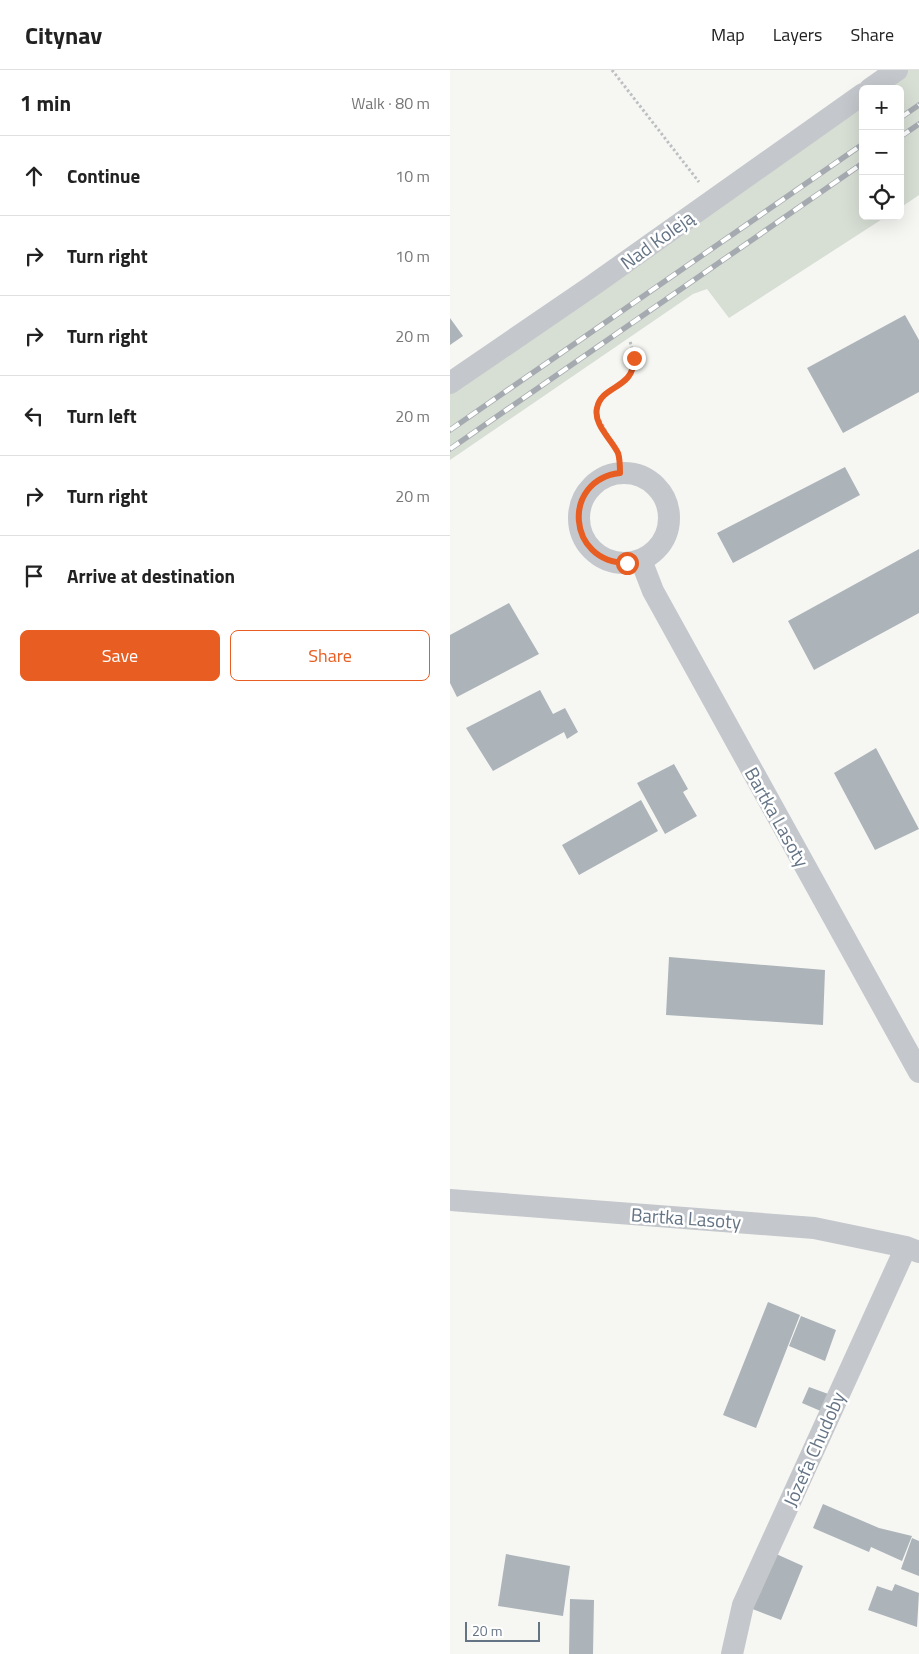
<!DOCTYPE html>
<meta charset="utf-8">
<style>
:root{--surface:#fff;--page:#f6f6f6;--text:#222;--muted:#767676;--line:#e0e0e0;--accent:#e85d21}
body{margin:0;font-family:"Titillium Web",sans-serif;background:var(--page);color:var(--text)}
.controls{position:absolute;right:15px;top:15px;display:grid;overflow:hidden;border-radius:8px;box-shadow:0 5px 20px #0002}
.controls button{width:45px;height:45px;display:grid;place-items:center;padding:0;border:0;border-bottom:1px solid var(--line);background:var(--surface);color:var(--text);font:25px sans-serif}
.scale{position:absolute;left:15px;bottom:12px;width:75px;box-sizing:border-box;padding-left:5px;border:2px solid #647485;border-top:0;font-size:14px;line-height:18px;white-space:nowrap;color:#647485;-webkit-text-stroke:4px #fff;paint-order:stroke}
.stop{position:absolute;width:15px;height:15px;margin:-11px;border:4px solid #e85d21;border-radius:50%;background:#fff}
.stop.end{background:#e85d21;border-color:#fff;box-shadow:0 1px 5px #0008}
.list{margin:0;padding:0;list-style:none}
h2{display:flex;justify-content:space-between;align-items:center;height:65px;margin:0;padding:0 20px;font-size:21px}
h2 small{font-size:16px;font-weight:400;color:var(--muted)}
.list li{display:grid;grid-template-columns:32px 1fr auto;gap:15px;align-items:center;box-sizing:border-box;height:80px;padding:0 20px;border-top:1px solid var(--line)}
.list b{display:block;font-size:19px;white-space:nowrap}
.list em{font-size:16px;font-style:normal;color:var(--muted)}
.actions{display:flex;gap:10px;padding:15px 20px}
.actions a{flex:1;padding:11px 0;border:1px solid var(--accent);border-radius:8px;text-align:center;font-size:18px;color:var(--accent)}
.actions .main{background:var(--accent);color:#fff}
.icon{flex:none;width:28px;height:28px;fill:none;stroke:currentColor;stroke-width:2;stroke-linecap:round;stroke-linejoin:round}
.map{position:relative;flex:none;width:469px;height:1584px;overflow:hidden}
header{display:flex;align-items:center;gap:30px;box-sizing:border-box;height:70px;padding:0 25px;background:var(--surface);border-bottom:1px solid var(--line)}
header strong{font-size:24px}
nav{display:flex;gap:28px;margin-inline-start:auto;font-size:18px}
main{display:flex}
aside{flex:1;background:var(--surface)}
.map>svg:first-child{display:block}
</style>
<header>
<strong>Citynav</strong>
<nav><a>Map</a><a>Layers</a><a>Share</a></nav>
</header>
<main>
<aside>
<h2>1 min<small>Walk · 80 m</small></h2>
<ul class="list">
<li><svg class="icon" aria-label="ahead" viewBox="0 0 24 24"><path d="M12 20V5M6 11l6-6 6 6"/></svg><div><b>Continue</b></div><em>10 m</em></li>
<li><svg class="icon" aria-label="right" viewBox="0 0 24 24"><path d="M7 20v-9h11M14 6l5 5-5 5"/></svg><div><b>Turn right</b></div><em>10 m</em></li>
<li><svg class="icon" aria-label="right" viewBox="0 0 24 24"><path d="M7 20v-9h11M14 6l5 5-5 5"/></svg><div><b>Turn right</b></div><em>20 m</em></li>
<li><svg class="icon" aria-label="left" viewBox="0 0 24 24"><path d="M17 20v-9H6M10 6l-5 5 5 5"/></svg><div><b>Turn left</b></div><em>20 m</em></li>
<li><svg class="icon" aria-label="right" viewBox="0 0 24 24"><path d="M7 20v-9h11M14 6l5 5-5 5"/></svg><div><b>Turn right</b></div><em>20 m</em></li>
<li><svg class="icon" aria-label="arrive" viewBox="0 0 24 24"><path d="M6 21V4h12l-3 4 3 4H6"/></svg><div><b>Arrive at destination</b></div></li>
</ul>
<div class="actions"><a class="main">Save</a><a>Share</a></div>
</aside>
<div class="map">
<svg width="469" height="1584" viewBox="0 0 469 1584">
<rect width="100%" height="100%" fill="#f6f7f3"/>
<path fill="#d7ded4" d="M443 0H469V125L450 138V19H419Z
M413 24V146H437L279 248 257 219 243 224 0 390V324Z"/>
<path fill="#acb3b9" d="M455 245 469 270V322L393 363 357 298Z
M0 248 13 266 0 275Z
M395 397 410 425 283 493 267 463Z
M469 479V543L364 600 338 551Z
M59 533 89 584 7 627 0 613V565Z
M90 620 103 644 115 638 128 662 117 669 114 662 43 701 16 658Z
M426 678 469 759 425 780 384 703Z
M224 694 238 719 233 722 247 746 215 764 187 713Z
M191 730 208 761 129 805 112 775Z
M219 887 375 900 373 955 216 945Z
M318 1232 350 1245 306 1358 273 1345Z
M351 1246 386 1260 375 1291 339 1276Z
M359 1317 381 1325 373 1342 352 1333Z
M373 1434 429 1458 462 1466 452 1491 421 1477 419 1482 363 1458Z
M462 1468 469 1471V1506L451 1499Z
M324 1483 353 1496 331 1550 300 1538Z
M56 1484 120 1496 113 1546 48 1536Z
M445 1514 469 1523 467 1557 418 1540 427 1516 442 1521Z
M120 1529 144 1530 143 1584H119Z"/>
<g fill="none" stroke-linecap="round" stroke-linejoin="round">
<path stroke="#bdc0c2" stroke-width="3" stroke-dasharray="2.5 2.5" stroke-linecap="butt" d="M162 0 249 112
M170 403 168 384 146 343C148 320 178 319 183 299 186 290 182 280 180 271"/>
<path stroke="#c4c7cb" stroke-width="22" d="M420 19 447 0
M0 313 139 218 413 24
M129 448a45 45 0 1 1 90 0a45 45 0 1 1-90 0Z
M191 490 203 521 469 1002
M0 1130 364 1158 456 1177 469 1182
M282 1584 293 1535 456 1177"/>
<g stroke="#a4aab0" stroke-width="5.5">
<path id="rail" d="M450 48 469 35
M450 67 469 54
M0 360 413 74
M0 379 413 93"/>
</g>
<use href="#rail" stroke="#fff" stroke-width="4" stroke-dasharray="11" stroke-linecap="butt"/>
</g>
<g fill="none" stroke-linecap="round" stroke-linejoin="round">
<path stroke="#e85d21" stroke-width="6" d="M177 493C117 493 111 410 170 403 170 397 170 389 168 383 162 370 143 354 147 338 152 314 184 320 184 288"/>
</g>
<g text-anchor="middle" stroke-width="5" stroke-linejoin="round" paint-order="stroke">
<g font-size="19" fill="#647485" stroke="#fff">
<text transform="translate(207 170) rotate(-36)" y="7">Nad Koleją</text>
<text transform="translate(327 747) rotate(61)" y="7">Bartka Lasoty</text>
<text transform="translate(236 1148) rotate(4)" y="7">Bartka Lasoty</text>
<text transform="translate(364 1379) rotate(-66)" y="7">Józefa Chudoby</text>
</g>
</g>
</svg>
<div class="controls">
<button>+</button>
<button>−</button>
<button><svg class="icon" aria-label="locate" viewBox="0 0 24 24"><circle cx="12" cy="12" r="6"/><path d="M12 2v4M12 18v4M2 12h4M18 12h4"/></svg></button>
</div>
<div class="scale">20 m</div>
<div class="stop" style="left:177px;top:493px"></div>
<div class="stop end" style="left:184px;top:288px"></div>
</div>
</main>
